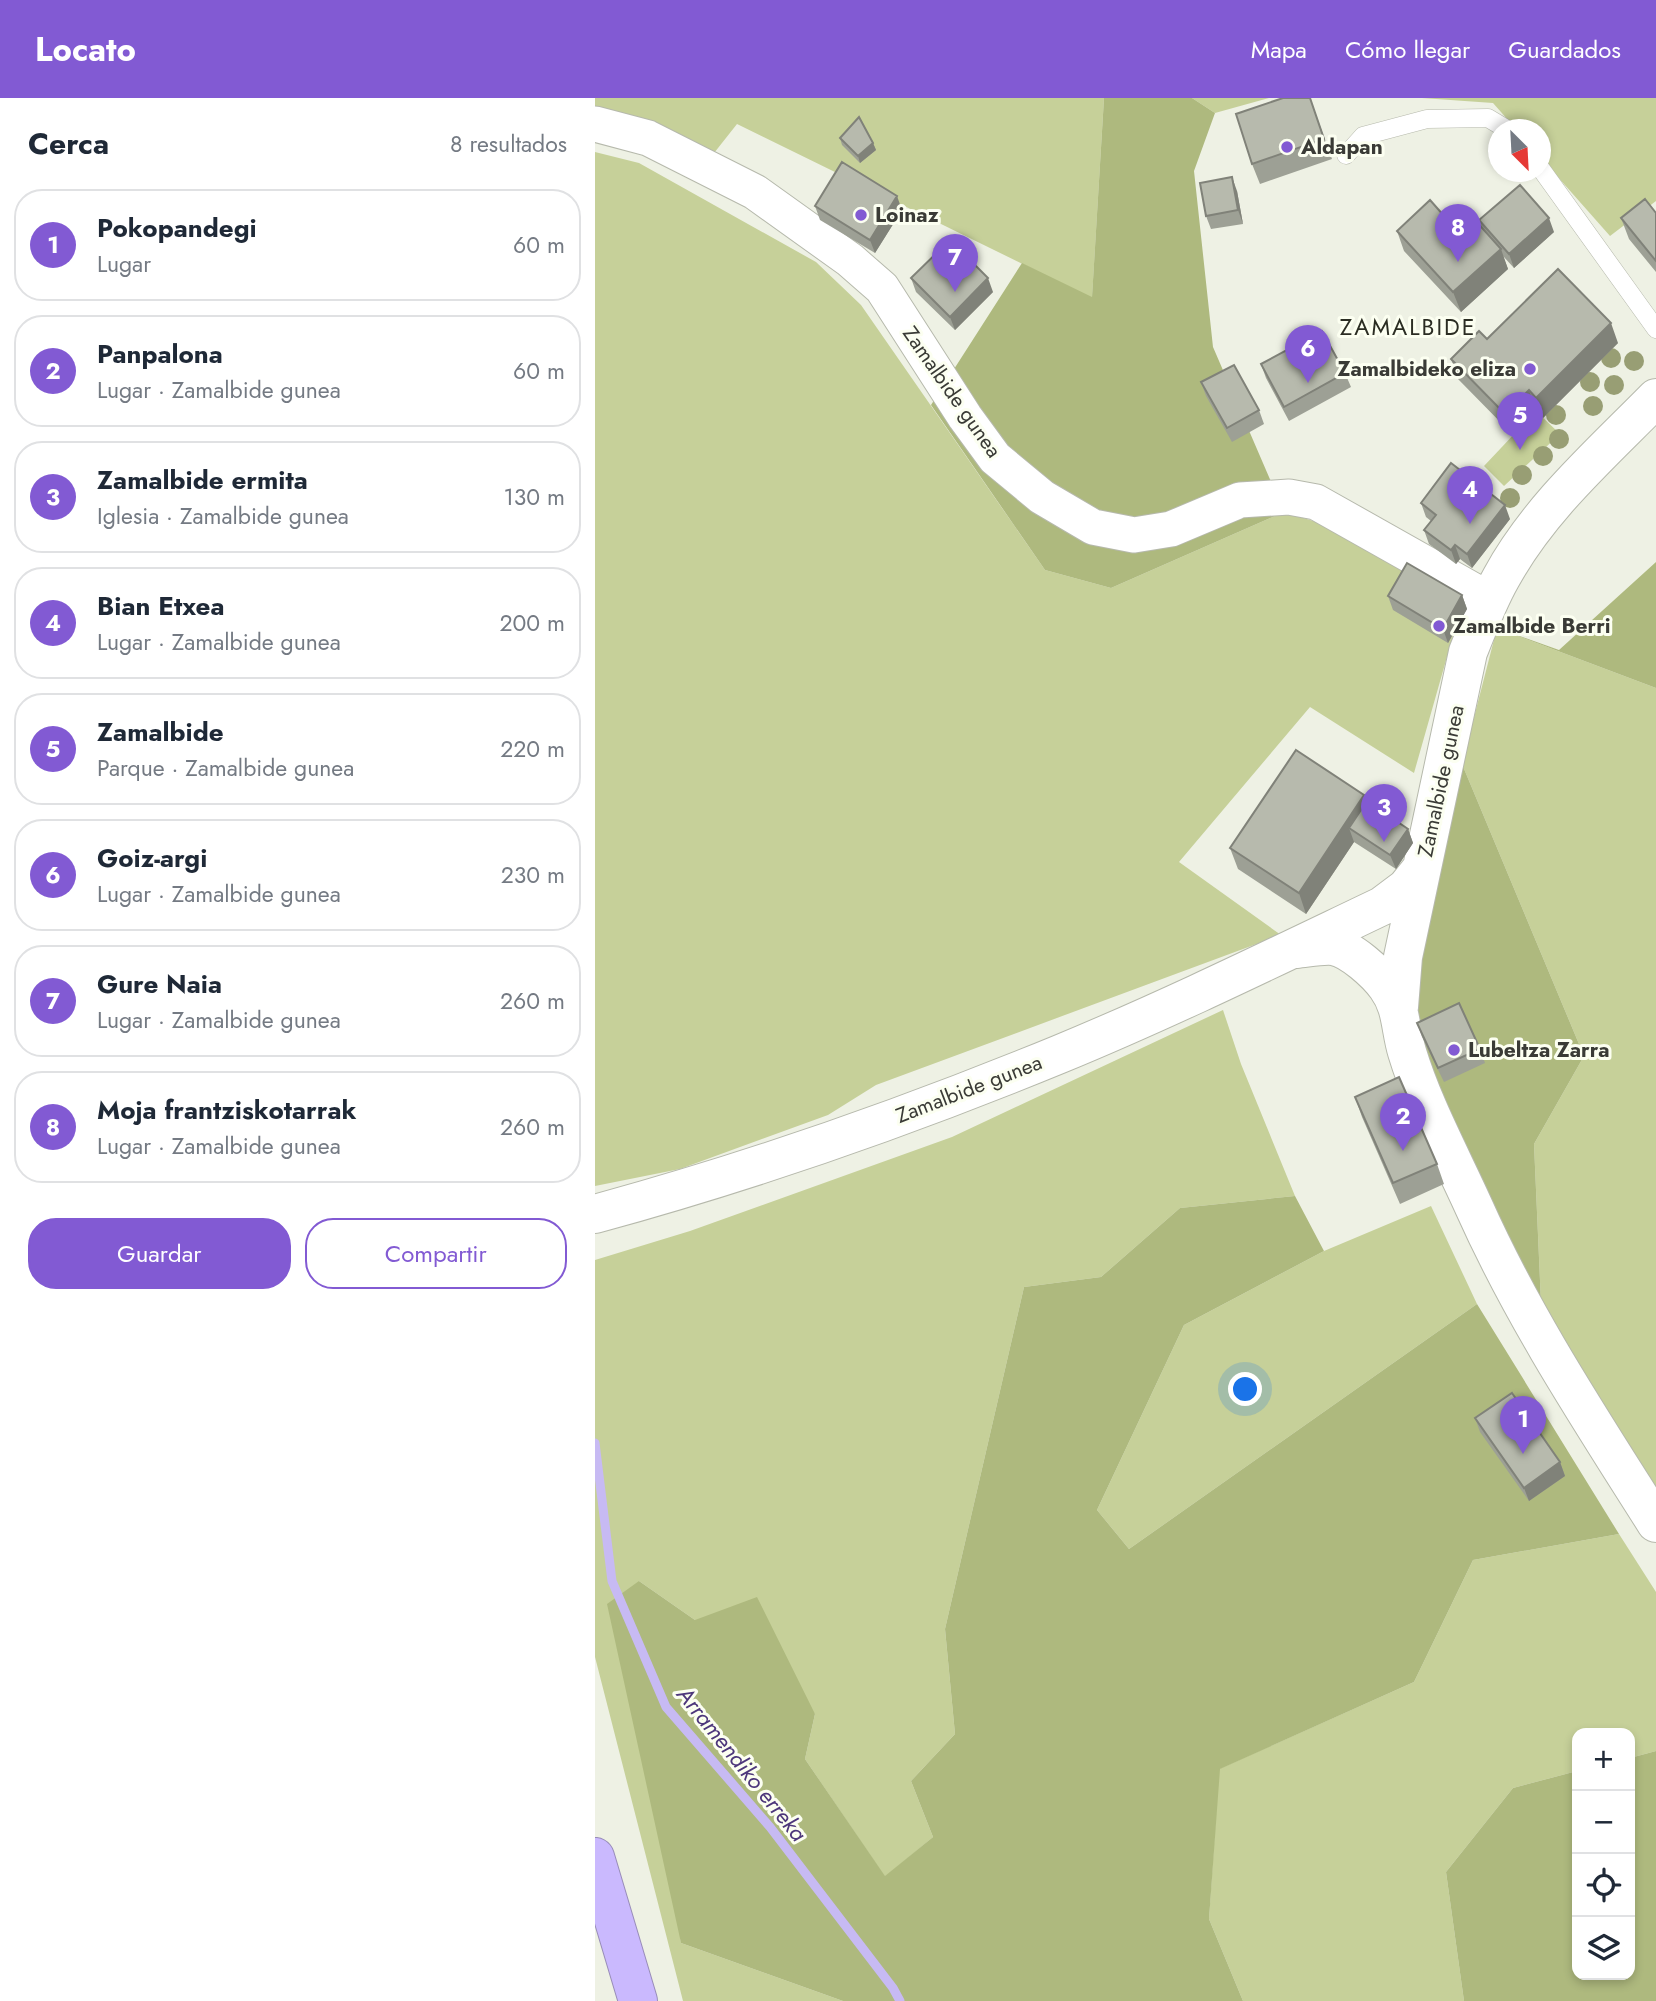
<!DOCTYPE html>
<html lang="es">
<meta charset="utf-8">
<style>
:root{--surface:#fff;--page:#f6f6f7;--text:#1f2937;--muted:#747a83;--line:#e0e1e3;--accent:#825ad3}
body{margin:0;font-family:Jost,sans-serif;background:var(--page);color:var(--text)}
.controls{position:absolute;right:21px;bottom:21px;display:grid;overflow:hidden;border-radius:14px;box-shadow:0 4px 10px #0003}
.controls button{width:63px;height:63px;display:grid;place-items:center;padding:0;border:0;border-bottom:2px solid var(--line);background:var(--surface);color:var(--text);font:35px sans-serif}
.compass{position:absolute;left:893px;top:21px;width:63px;height:63px;border-radius:50%;background:var(--surface);box-shadow:0 4px 10px #0003;rotate:156deg}
.you{position:absolute;left:651px;top:1292px;width:24px;height:24px;margin:-18px;border:5px solid #fff;border-radius:50%;background:#1a73e8;box-shadow:0 0 0 10px #1a73e833}
.badge{display:grid;place-items:center;width:46px;height:46px;border-radius:50%;background:var(--accent);color:#fff;font-size:23px;font-weight:700}
.pin{position:absolute;translate:-50% -58px;filter:drop-shadow(0 2px 4px #0008)}
.pin::after{content:'';position:absolute;top:37px;width:24px;height:21px;background:inherit;clip-path:polygon(0 0,100% 0,50% 100%)}
.list{margin:0;padding:0;list-style:none}
h2{display:flex;justify-content:space-between;align-items:center;height:91px;margin:0;padding:0 28px;font-size:30px}
h2 small{font-size:23px;font-weight:400;color:var(--muted)}
.list li{display:grid;grid-template-columns:46px 1fr auto;gap:21px;align-items:center;box-sizing:border-box;height:112px;margin:0 14px 14px;padding:0 14px;border:2px solid var(--line);border-radius:28px}
.list b{display:block;font-size:26px;white-space:nowrap}
.list p{margin:0;font-size:23px;white-space:nowrap;color:var(--muted)}
.list em{font-size:23px;font-style:normal;color:var(--muted)}
.actions{display:flex;gap:14px;padding:21px 28px}
.actions a{flex:1;padding:16px 0;border:2px solid var(--accent);border-radius:28px;text-align:center;font-size:24px;color:var(--accent)}
.actions .main{background:var(--accent);color:#fff}
.icon{flex:none;width:38px;height:38px;fill:none;stroke:currentColor;stroke-width:2;stroke-linecap:round;stroke-linejoin:round}
.map{position:relative;flex:none;width:1061px;height:1903px;overflow:hidden}
header{display:flex;align-items:center;gap:42px;box-sizing:border-box;height:98px;padding:0 35px;background:var(--accent);color:#fff}
header strong{font-size:33px}
nav{display:flex;gap:38px;margin-inline-start:auto;font-size:24px}
main{display:flex}
aside{flex:1;background:var(--surface)}
.map>svg:first-child{display:block}
</style>
<header>
<strong>Locato</strong>
<nav><a>Mapa</a><a>Cómo llegar</a><a>Guardados</a></nav>
</header>
<main>
<aside>
<h2>Cerca<small>8 resultados</small></h2>
<ul class="list">
<li><span class="badge">1</span><div><b>Pokopandegi</b><p>Lugar</p></div><em>60 m</em></li>
<li><span class="badge">2</span><div><b>Panpalona</b><p>Lugar · Zamalbide gunea</p></div><em>60 m</em></li>
<li><span class="badge">3</span><div><b>Zamalbide ermita</b><p>Iglesia · Zamalbide gunea</p></div><em>130 m</em></li>
<li><span class="badge">4</span><div><b>Bian Etxea</b><p>Lugar · Zamalbide gunea</p></div><em>200 m</em></li>
<li><span class="badge">5</span><div><b>Zamalbide</b><p>Parque · Zamalbide gunea</p></div><em>220 m</em></li>
<li><span class="badge">6</span><div><b>Goiz-argi</b><p>Lugar · Zamalbide gunea</p></div><em>230 m</em></li>
<li><span class="badge">7</span><div><b>Gure Naia</b><p>Lugar · Zamalbide gunea</p></div><em>260 m</em></li>
<li><span class="badge">8</span><div><b>Moja frantziskotarrak</b><p>Lugar · Zamalbide gunea</p></div><em>260 m</em></li>
</ul>
<div class="actions"><a class="main">Guardar</a><a>Compartir</a></div>
</aside>
<div class="map">
<svg width="1061" height="1903" viewBox="0 0 1061 1903">
<rect width="100%" height="100%" fill="#eef1e4"/>
<path fill="#c6d099" d="M0 0H509L497 200 142 26 108 69 0 21Z
M597 0H674L620 15Z
M827 0H1061V103L1015 138 946 60V32L921 31 898 5Z
M0 54 44 65 221 164 266 207 450 472 516 490 689 414 741 430 867 506 819 675 715 609 584 764 686 837 281 987 233 1017 85 1071 0 1088Z
M941 313 965 336 909 388 889 368Z
M902 530 1061 590V1403L947 1228 939 1046 989 958 867 666Z
M628 912 646 966 700 1098 585 1110 506 1179 429 1189 350 1531 360 1636 316 1683 338 1739 290 1779 210 1661 220 1616 100 1522 44 1483 86 1845 248 1903H88L0 1559V1162L95 1133 357 1039Z
M836 1108 882 1206 534 1451 502 1412 589 1227 729 1153Z
M1024 1436 1061 1494V1653L1035 1660V1635H982V1673L918 1690 851 1774 869 1903H648L614 1821 624 1671 819 1584 878 1462Z"/>
<path fill="#aeb97e" d="M509 0H597L620 15 599 73 618 249 689 414 516 490 450 472 336 307 427 165 497 199Z
M1061 464V590L902 530 964 552Z
M867 666 989 958 939 1046 947 1228 817 924 828 814Z
M700 1098 729 1153 589 1227 502 1412 534 1451 882 1206 1024 1436 878 1462 819 1584 625 1671 614 1821 648 1903H248L86 1845 12 1506 44 1483 100 1522 162 1499 220 1616 210 1661 290 1778 338 1739 316 1683 360 1636 350 1531 429 1189 506 1179 585 1110Z
M1061 1653V1903H869L851 1774 918 1690 982 1673V1877H1035V1660Z"/>
<g fill="none" stroke-linecap="round" stroke-linejoin="round">
<path stroke="#c7baf3" stroke-width="9" d="M0 1345 17 1483 71 1609 175 1729 298 1890 305 1903"/>
<g stroke="#b6b9ac" stroke-width="19">
<path id="lane" d="M751 57 768 38 832 21 893 20 913 32
M946 71 1061 231"/>
</g>
<g stroke="#b6b9ac" stroke-width="37">
<path id="street" d="M0 26 53 40 160 94 255 162 287 190 370 319 400 360 447 399 498 429 539 437 576 431 645 402 694 399 721 404 895 502"/>
</g>
<g stroke="#b6b9ac" stroke-width="40">
<path id="secondary" d="M701 851C712 850 726 847 738 848 756 851 782 875 792 889 807 909 805 931 812 954 828 1007 856 1058 879 1109 929 1221 996 1322 1061 1425
M804 909 808 859 873 554C883 529 893 503 906 480 944 410 1006 356 1061 300
M0 1116C158 1073 314 1018 465 956 574 911 680 859 787 808L811 790 827 770"/>
</g>
<g stroke="#988db8" stroke-width="40">
<path id="highway" d="M0 1759 43 1903"/>
</g>
<use href="#lane" stroke="#fff" stroke-width="18"/>
<use href="#street" stroke="#fff" stroke-width="35"/>
<use href="#secondary" stroke="#fff" stroke-width="38"/>
<use href="#highway" stroke="#cab9fe" stroke-width="38"/>
</g>
<g fill="#989e74">
<circle cx="1016" cy="260" r="10"/>
<circle cx="1039" cy="263" r="10"/>
<circle cx="995" cy="284" r="10"/>
<circle cx="1019" cy="287" r="10"/>
<circle cx="998" cy="308" r="10"/>
<circle cx="961" cy="317" r="10"/>
<circle cx="964" cy="341" r="10"/>
<circle cx="948" cy="358" r="10"/>
<circle cx="927" cy="377" r="10"/>
<circle cx="915" cy="400" r="10"/>
</g>
<path fill="#9da095" d="M715 0 737 61 665 86 657 66Z
M245 40 278 45 281 52 265 65 247 47Z
M642 93 648 126 616 131 611 118Z
M220 108 307 112 280 155 225 122Z
M1061 115V174L1034 141 1026 120Z
M884 122 959 134 919 170 908 158 913 171 866 214 809 153 802 133 865 136 887 131Z
M316 180 398 194 360 232 321 194Z
M892 241 1023 245 948 320 941 313 917 336 863 281 856 261Z
M666 266 750 275 756 289 694 323 671 280Z
M606 284 664 312 669 326 637 344 611 298Z
M826 405 915 421 877 470 865 461 861 466 834 446 829 432 836 423 831 419Z
M867 497 872 511 853 545 798 512 793 498Z
M769 697 772 703 813 731 818 745 801 771 759 744 711 816 643 771 635 750Z
M822 925 885 951 890 965 849 984 827 939Z
M760 999 842 1066 849 1086 805 1106 767 1019Z
M880 1320 965 1364 970 1378 934 1403 885 1334Z"/>
<path fill="#808279" d="M278 45 281 52 265 65 263 58Z
M637 79 642 93 648 126 643 112Z
M302 98 307 112 280 155 275 142Z
M954 120 959 134 919 170 914 156Z
M906 151 913 171 866 214 858 194Z
M393 180 398 194 360 232 355 219Z
M1016 225 1023 245 948 320 941 300Z
M934 292 941 313 917 336 910 316Z
M910 407 915 421 877 470 872 456Z
M860 447 865 461 861 466 856 452Z
M867 497 872 511 853 545 848 531Z
M769 697 777 717 754 730 759 744 711 816 704 795Z
M813 731 818 745 801 771 795 757Z
M965 1364 970 1378 934 1403 929 1390Z"/>
<path fill="#b7baad" stroke="#808279" stroke-width="2" d="M688 0H715L729 41 657 66 641 16Z
M264 19 278 45 263 58 245 40Z
M247 64 302 98 275 142 220 108Z
M637 79 643 112 611 118 605 85Z
M925 87 954 120 914 156 884 122Z
M1050 101 1061 115V163L1026 120Z
M835 102 865 136 880 122 906 151 858 194 802 133Z
M355 142 393 180 355 219 316 180Z
M963 171 1016 225 941 300 934 292 910 316 856 261 884 233 892 241Z
M727 233 750 275 689 309 666 266Z
M639 267 664 312 632 330 606 284Z
M856 365 910 407 872 456 860 447 856 452 829 432 841 417 826 405Z
M812 465 867 497 848 531 793 498Z
M701 652 769 697 704 795 635 750Z
M772 703 813 731 795 757 754 730Z
M864 905 885 951 843 970 822 925Z
M804 979 842 1066 798 1085 760 999Z
M917 1295 965 1364 929 1390 880 1320Z"/>
<g fill="#825ad3" stroke="#fcfff1" stroke-width="2.5">
<circle cx="692" cy="49" r="7"/>
<circle cx="266" cy="117" r="7"/>
<circle cx="935" cy="271" r="7"/>
<circle cx="844" cy="528" r="7"/>
<circle cx="859" cy="952" r="7"/>
</g>
<g text-anchor="middle" stroke-width="6" stroke-linejoin="round" paint-order="stroke">
<g font-size="21" font-weight="bold" fill="#3a3b36" stroke="#fcfff1" text-anchor="start">
<text x="706" y="56">Aldapan</text>
<text x="280" y="124">Loinaz</text>
<text x="921" y="278" text-anchor="end">Zamalbideko eliza</text>
<text x="858" y="535">Zamalbide Berri</text>
<text x="873" y="959">Lubeltza Zarra</text>
</g>
<g font-size="21" fill="#3a3b36" stroke="#fcfff1">
<text transform="translate(357 294) rotate(55)" y="7">Zamalbide gunea</text>
<text transform="translate(846 683) rotate(-78)" y="7">Zamalbide gunea</text>
<text transform="translate(374 991) rotate(-21)" y="7">Zamalbide gunea</text>
</g>
<g font-size="23" letter-spacing="2" fill="#2b2d23" stroke="#fcfff1">
<text x="813" y="237">ZAMALBIDE</text>
</g>
<g font-size="23" font-style="italic" fill="#4d377b" stroke="#fcfff1">
<text transform="translate(147 1666) rotate(51)" y="8">Arramendiko erreka</text>
</g>
</g>
</svg>
<div class="controls">
<button>+</button>
<button>−</button>
<button><svg class="icon" aria-label="locate" viewBox="0 0 24 24"><circle cx="12" cy="12" r="6"/><path d="M12 2v4M12 18v4M2 12h4M18 12h4"/></svg></button>
<button><svg class="icon" aria-label="layers" viewBox="0 0 24 24"><path d="M12 4l9 5-9 5-9-5zM3 14l9 5 9-5"/></svg></button>
</div>
<svg class="compass" viewBox="-18 -18 36 36"><path d="M0-13l5 13h-10z" fill="#e53935"/><path d="M0 13l5-13h-10z" fill="#747a83"/></svg>
<div class="you"></div>
<div class="pin badge" style="left:928px;top:1356px">1</div>
<div class="pin badge" style="left:808px;top:1053px">2</div>
<div class="pin badge" style="left:789px;top:744px">3</div>
<div class="pin badge" style="left:875px;top:426px">4</div>
<div class="pin badge" style="left:925px;top:352px">5</div>
<div class="pin badge" style="left:713px;top:285px">6</div>
<div class="pin badge" style="left:360px;top:194px">7</div>
<div class="pin badge" style="left:863px;top:164px">8</div>
</div>
</main>
